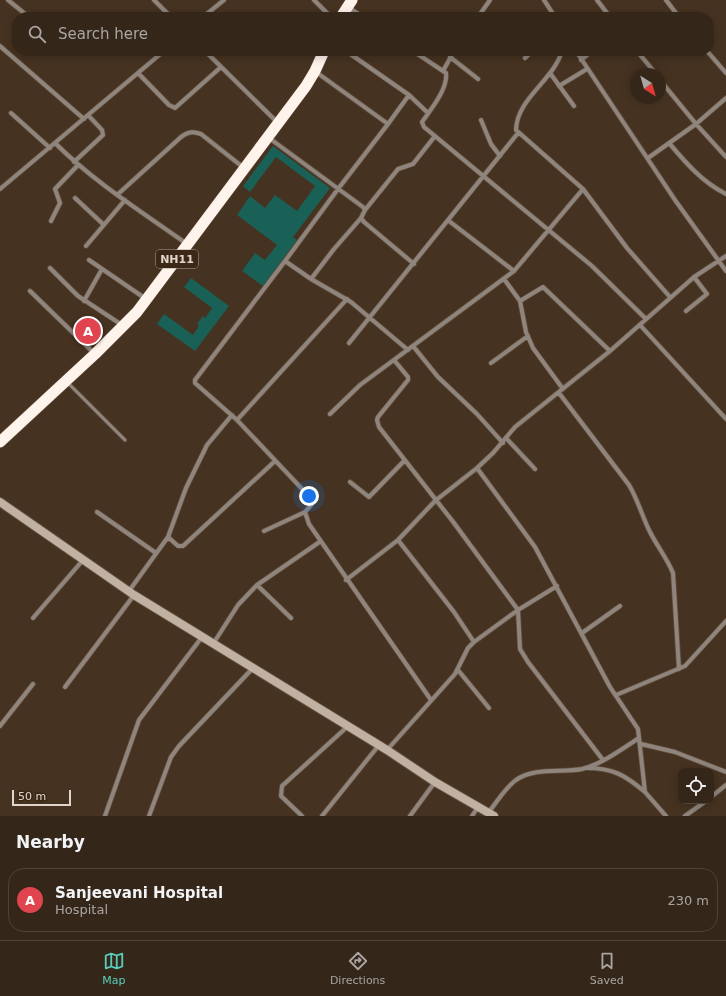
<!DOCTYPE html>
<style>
:root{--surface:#342618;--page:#3f3225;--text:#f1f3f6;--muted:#a9a5a2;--line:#4e4337;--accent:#5acebd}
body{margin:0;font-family:"DejaVu Sans",sans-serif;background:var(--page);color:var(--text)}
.controls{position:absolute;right:12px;bottom:12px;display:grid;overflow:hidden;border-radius:8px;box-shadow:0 2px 10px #0003}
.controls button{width:36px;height:36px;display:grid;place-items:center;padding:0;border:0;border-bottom:1px solid var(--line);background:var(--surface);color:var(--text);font:20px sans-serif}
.compass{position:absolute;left:630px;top:68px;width:36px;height:36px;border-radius:50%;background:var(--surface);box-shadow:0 2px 10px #0003;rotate:143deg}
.scale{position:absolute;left:12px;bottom:10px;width:59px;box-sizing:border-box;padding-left:4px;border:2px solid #e1d4ca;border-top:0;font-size:11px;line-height:14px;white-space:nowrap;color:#e1d4ca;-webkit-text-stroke:3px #3b2817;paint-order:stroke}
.you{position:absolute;left:309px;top:496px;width:14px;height:14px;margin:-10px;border:3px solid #fff;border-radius:50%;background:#1a73e8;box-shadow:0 0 0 6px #1a73e833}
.badge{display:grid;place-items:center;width:26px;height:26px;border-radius:50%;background:var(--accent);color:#fff;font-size:13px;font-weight:700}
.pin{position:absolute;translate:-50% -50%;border:2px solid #fff;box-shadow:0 1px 4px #0006}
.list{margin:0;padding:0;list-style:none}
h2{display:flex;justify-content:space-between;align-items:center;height:52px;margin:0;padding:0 16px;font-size:17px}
h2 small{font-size:13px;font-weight:400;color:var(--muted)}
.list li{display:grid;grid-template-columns:26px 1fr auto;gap:12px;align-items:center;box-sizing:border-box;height:64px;margin:0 8px 8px;padding:0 8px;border:1px solid var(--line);border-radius:16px}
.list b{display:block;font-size:15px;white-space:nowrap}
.list p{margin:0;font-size:13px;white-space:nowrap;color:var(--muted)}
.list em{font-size:13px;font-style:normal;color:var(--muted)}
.icon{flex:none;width:22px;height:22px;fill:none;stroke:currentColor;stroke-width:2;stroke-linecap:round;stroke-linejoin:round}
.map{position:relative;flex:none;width:726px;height:816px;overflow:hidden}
.search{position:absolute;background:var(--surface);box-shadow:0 2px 10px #0003;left:12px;right:12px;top:12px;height:44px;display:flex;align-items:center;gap:10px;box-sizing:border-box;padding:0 14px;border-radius:16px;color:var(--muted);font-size:15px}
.sheet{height:124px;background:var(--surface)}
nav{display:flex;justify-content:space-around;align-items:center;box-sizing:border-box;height:56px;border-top:1px solid var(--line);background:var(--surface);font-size:11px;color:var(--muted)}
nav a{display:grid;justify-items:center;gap:2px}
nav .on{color:var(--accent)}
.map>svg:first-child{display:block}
</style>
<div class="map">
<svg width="726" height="816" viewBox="0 0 726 816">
<rect width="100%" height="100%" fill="#463220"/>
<path fill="#196056" d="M273 146 330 188 293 237 297 240 263 286 242 271 255 253 265 260 277 245 237 215 250 196 265 208 275 195 297 211 315 186 276 157 250 192 243 186Z
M191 278 229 306 195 351 157 324 164 314 193 335 199 326 197 324 203 316 205 318 212 308 184 287Z
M91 319 99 328 87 343 77 332Z"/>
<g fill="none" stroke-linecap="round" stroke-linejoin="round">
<g stroke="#624f3f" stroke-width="4.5">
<path id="lane" d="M68 383 125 440"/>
</g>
<g stroke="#624f3f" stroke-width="5.5">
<path id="street" d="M8 0 29 17
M154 0 171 17
M314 0 331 17
M544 0 555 17
M597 0 610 17
M666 0 679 17
M348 7 363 17
M203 17 224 0
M478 17 490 0
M0 46 84 119
M205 51 278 123
M346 51 409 95 428 113
M413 51 443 71 454 51
M562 51C553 81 517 98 516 130L583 189 627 248 670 297
M576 51 675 200 726 271
M637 51 656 74
M707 51 726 73
M450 57 478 79
M525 58 532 51
M581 60 592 51
M443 71 446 73C448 89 431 109 422 122L424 127 592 266 646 319
M316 72 388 124 338 189 285 261 195 380V383L237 420 304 491 312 504 305 512 309 524 431 700
M138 73 169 105 175 108 221 67
M550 73 574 106
M660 80 696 124 726 157
M559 86 587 69
M11 113 50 148
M481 120 491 144 500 156
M388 124 409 95
M269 138 363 207 365 210 361 218 364 222 414 264
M55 143C94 182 142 212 187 244
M669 143C686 163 702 182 726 194
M648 158 696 124 726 98
M74 162 103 135 102 130 88 115
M0 189 164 51
M117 195 181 137C188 132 192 131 201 134L244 168
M75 198 104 225
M365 210 398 169 413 164 435 136
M51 221 60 203 55 189 78 165
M449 221 514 271
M86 246 125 200
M89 260 146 299
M285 261 311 279 351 302 408 350
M50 268 78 296 122 325
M311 279 334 249 361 218
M504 279 520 301 526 332 533 348 563 389
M30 291 95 354
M84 301 102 269
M520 301 543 287 610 351
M686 311 707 294 694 277
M640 325 726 419
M349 343 518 133
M413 346 438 377 477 414 503 443
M394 360 408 377V380L378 417 377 420 379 427 454 523 518 610 557 586
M491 363 528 336
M559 393 629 485C638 500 642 516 650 532 657 546 667 558 673 573L679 669
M330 414 360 385 514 271 583 189
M237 420 347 299
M506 438 535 469
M477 468 535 547 610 687 638 729 645 792 666 816
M350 482 369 497 404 461
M97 512 156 553
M264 531 305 512
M168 537 178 546H183L275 461
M346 580 398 540 435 501 477 468 493 453 515 427 610 351 694 277 726 256
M257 585 291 618
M129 591 168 537 186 488 207 445 232 415
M518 610 520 649 528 662 603 760
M33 618 83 560
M582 633 620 606
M474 642 518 610
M213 644 238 605 257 585 321 541
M458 670 489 708
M65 687 134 595
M616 695 685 666 726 621
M0 726 33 684
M641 744 675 752 726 772
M387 750 455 674 468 648 474 642 454 612 398 540
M586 768C613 768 625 775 645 792
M711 797 726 785
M488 813C497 802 505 788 516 780 535 767 561 773 582 769 602 764 622 749 639 738
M105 816 139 720 202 637
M149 816 171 757 179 746 253 668
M302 816 281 796 282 786 347 727
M322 816 379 745
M410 816 435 782
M472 816 478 807
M685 816 706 801"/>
</g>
<g stroke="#624f3f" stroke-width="10">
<path id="secondary" d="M0 502 134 595 387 750 435 782 494 816"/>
</g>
<g stroke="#624f3f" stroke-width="12">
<path id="highway" d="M341 17 352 0
M0 442 95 354 137 312 306 86 315 71 324 51"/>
</g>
<use href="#lane" stroke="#8f857c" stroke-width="3"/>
<use href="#street" stroke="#8f857c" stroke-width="4"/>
<use href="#secondary" stroke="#c1b1a3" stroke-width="8"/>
<use href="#highway" stroke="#fff4ec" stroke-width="11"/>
</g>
<g text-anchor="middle" stroke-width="3" stroke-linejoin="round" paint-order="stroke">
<rect fill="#3b2817" stroke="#afa094" stroke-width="1" x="156" y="250" width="42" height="18" rx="3"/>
<g font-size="11" font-weight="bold" fill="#e1d4ca">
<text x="177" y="263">NH11</text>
</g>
</g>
</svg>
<div class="controls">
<button><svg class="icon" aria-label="locate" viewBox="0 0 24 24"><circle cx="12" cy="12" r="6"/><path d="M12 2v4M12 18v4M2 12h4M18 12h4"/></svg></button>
</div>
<svg class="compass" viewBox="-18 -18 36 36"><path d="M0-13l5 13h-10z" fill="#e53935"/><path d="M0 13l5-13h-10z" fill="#a9a5a2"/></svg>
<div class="scale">50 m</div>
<div class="you"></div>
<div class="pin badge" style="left:88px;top:331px;background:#e0444e">A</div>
<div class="search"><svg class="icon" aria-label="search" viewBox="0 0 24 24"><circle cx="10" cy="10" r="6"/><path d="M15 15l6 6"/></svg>Search here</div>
</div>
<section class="sheet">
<h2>Nearby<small></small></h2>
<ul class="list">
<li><span class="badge" style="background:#e0444e">A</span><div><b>Sanjeevani Hospital</b><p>Hospital</p></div><em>230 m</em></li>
</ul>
</section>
<nav>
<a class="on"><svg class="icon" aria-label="map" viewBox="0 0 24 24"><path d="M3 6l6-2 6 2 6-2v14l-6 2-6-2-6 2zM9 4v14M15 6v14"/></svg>Map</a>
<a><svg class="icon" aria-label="directions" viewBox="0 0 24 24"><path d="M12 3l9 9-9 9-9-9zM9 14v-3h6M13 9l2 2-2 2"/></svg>Directions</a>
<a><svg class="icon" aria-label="saved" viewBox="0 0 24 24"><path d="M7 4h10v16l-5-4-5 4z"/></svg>Saved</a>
</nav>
